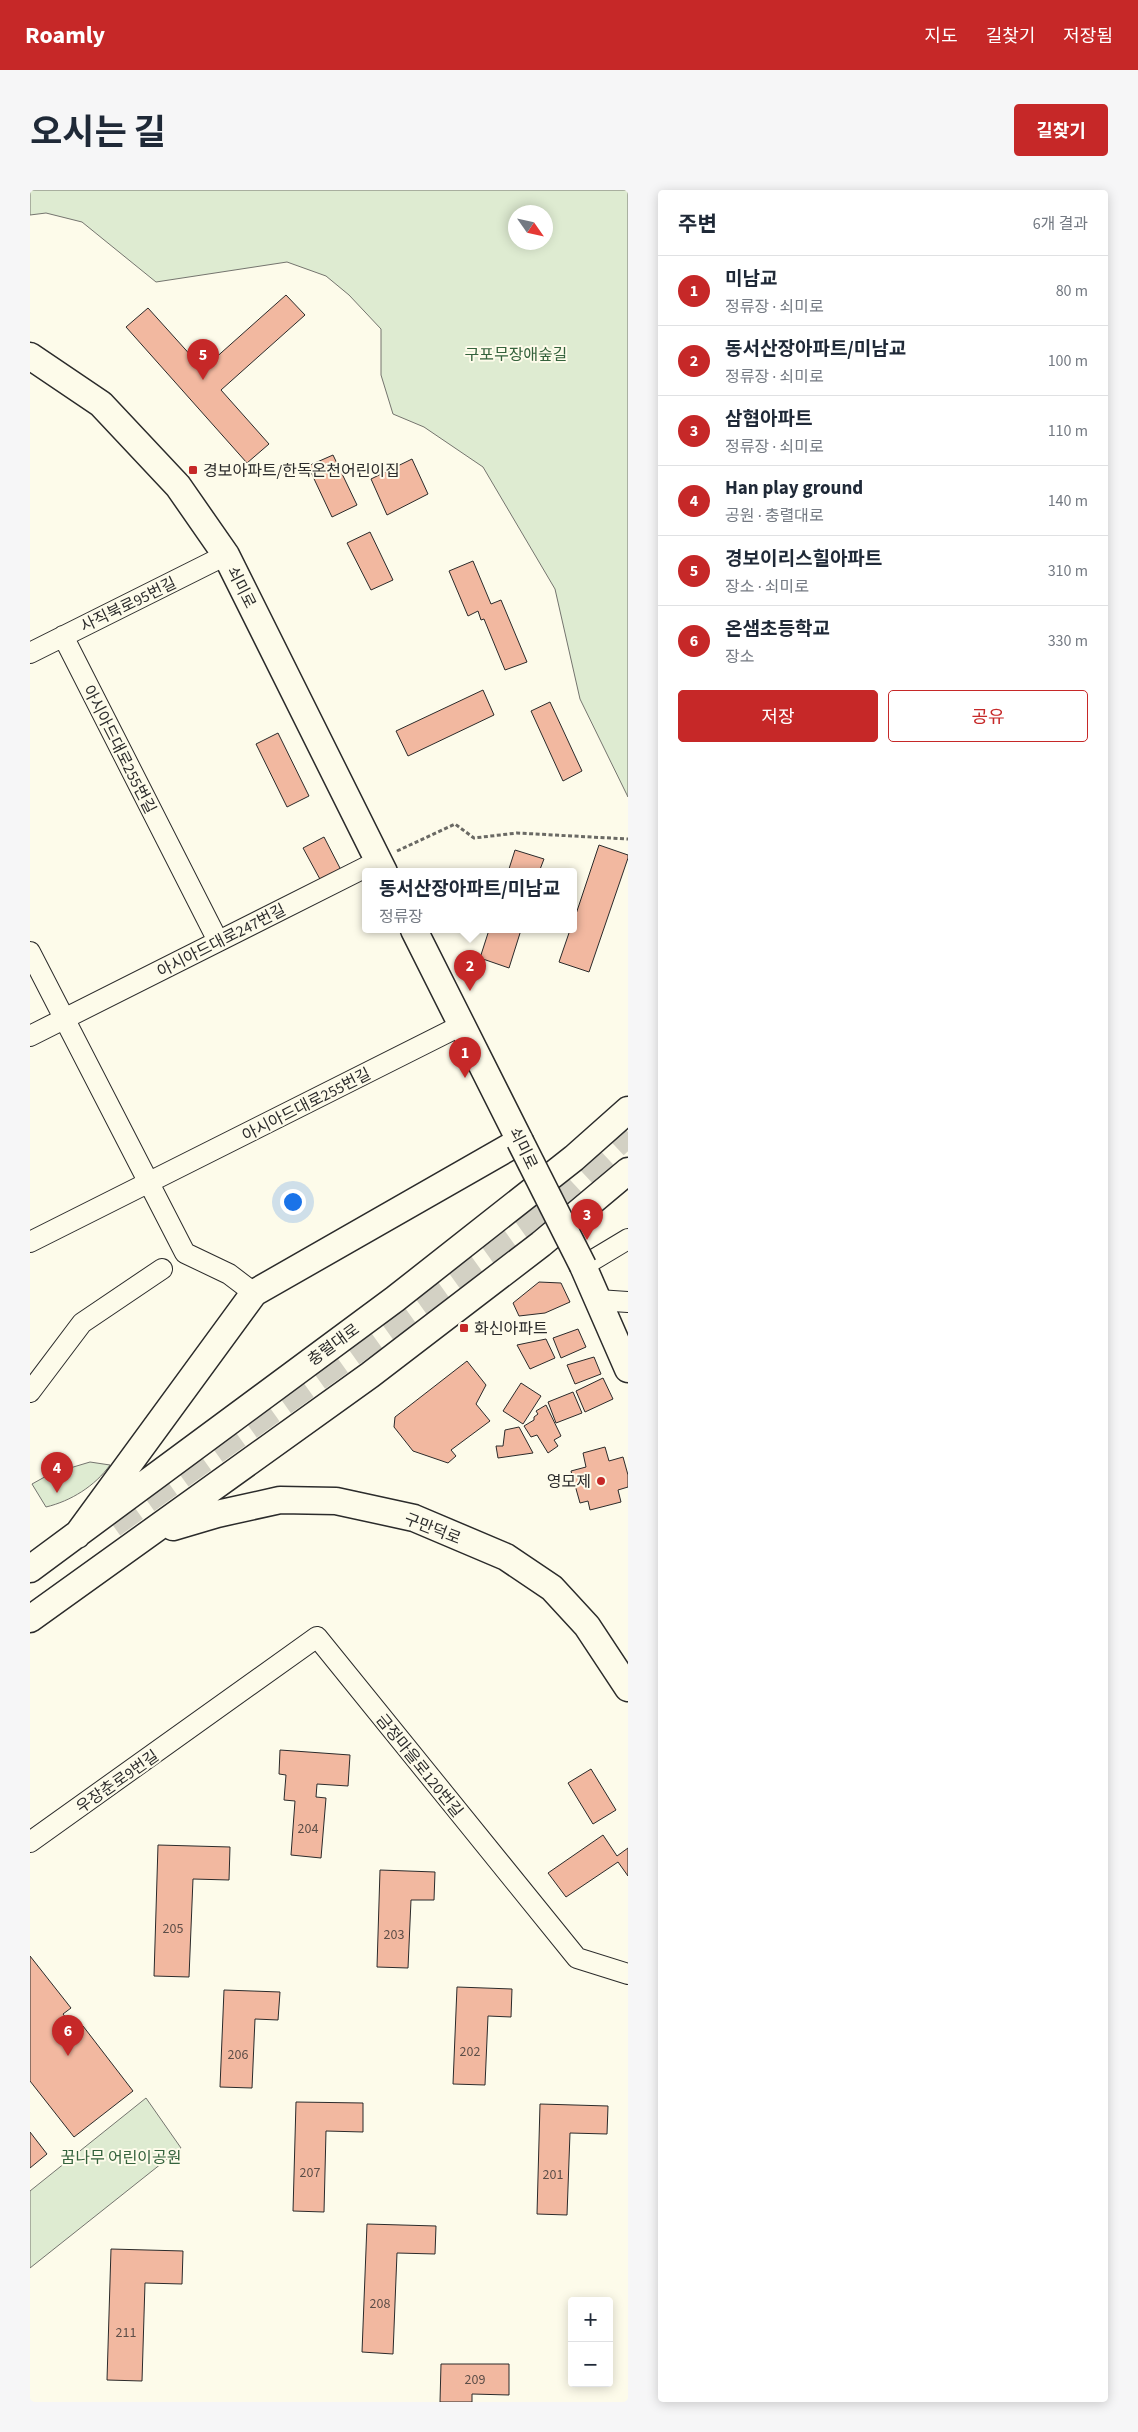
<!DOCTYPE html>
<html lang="ko">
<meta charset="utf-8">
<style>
:root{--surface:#fff;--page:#f6f6f7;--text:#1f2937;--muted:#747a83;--line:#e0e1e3;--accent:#c62828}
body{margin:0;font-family:"Source Sans 3","Noto Sans KR",sans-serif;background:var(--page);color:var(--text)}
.controls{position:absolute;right:15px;bottom:15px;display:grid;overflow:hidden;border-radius:5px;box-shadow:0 2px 12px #0003}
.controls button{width:45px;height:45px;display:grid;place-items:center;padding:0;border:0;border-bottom:1px solid var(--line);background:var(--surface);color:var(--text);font:25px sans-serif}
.compass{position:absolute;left:478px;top:15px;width:45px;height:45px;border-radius:50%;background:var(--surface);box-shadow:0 2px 12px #0003;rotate:124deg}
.you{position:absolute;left:262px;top:1011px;width:18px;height:18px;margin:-12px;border:4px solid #fff;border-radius:50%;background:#1a73e8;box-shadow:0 0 0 8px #1a73e833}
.badge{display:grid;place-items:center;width:32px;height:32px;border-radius:50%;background:var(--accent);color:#fff;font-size:16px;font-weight:700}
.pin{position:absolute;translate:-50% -41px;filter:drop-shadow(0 1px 2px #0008)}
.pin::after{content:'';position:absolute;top:26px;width:18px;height:15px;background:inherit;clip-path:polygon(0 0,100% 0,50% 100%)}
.popup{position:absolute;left:332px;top:678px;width:215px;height:65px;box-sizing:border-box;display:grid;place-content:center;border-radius:5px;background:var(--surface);filter:drop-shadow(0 1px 4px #0005);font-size:16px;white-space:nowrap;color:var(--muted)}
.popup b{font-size:19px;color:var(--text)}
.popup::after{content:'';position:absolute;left:50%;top:100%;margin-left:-10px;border:10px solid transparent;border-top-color:var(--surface)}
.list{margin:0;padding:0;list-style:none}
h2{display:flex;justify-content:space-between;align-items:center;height:65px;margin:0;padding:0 20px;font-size:21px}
h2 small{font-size:16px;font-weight:400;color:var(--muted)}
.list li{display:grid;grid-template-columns:32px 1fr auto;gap:15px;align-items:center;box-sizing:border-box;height:70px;padding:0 20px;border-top:1px solid var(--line)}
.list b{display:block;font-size:19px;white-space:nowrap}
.list p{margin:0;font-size:16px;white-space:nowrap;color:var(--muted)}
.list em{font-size:16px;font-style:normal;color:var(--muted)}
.actions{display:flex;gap:10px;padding:15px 20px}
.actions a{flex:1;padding:11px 0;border:1px solid var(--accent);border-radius:5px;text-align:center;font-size:18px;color:var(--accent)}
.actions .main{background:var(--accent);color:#fff}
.map{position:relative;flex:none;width:598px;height:2212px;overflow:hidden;border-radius:5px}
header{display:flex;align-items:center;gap:30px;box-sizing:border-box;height:70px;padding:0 25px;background:var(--accent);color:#fff}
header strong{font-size:24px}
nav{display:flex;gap:28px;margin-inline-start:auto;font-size:18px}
.intro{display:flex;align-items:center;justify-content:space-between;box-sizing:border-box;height:120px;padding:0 30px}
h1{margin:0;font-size:35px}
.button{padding:12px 22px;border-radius:5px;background:var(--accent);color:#fff;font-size:18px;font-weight:700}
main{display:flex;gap:30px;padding:0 30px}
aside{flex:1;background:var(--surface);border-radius:5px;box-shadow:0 2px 12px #0003}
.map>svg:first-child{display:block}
</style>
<header>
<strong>Roamly</strong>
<nav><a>지도</a><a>길찾기</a><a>저장됨</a></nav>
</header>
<div class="intro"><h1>오시는 길</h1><a class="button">길찾기</a></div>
<main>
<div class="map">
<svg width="598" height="2212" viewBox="0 0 598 2212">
<rect width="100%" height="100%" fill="#fdfbea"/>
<path fill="#deebd1" stroke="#74746e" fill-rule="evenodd" d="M0 0H598V607L550 509 525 399 453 277 394 237 363 224 351 185V139L319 105 296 86 257 72 126 92 52 32 16 23 0 25ZM486 22H516V52H486Z
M60 1272 80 1275C65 1296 41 1311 16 1317L2 1294 20 1284Z
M116 1908 151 1958 0 2078V2001Z"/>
<path fill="#f2b8a0" stroke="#2b2b2b" d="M256 105 275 125 191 200 239 254 217 273 96 137 118 118 173 179Z
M303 265 327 315 302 327 278 276Z
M382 269 398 304 357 325 341 289Z
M340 342 363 390 341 400 317 353Z
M443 371 461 414 471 410 497 472 475 480 454 429 451 430 448 421 438 426 419 381Z
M453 500 464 525 378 566 366 541Z
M520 512 552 581 533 591 501 521Z
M248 543 279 606 257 617 226 554Z
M294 647 311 680 291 691 273 658Z
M569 655 598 665V668L559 782 529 772 540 740H544V730Z
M485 660 514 669 509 682H478Z
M459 740H491L479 778 450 768Z
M509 1092 531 1093 540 1112 515 1123 489 1126 483 1113Z
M548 1139 556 1157 531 1168 523 1148Z
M516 1149 525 1168 500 1179 487 1155Z
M564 1167 571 1184 545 1194 537 1175Z
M437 1171 456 1195 446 1214 460 1231 421 1260 426 1266 418 1273 383 1261 364 1237 365 1227Z
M573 1188 583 1209 555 1222 546 1201Z
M491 1193 511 1206 493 1234 473 1221Z
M543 1202 552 1223 526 1233 518 1212Z
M516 1215 531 1246 524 1250 528 1256 518 1263 507 1245 501 1247 494 1236 504 1230V1227L508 1224 506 1221Z
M489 1237 503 1263 468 1268 466 1256H473L475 1240Z
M575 1257 579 1271 593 1267 598 1285V1297L588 1300 591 1312 560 1320 558 1311 550 1313 541 1281 556 1277 553 1263Z
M250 1560 320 1565 318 1596 287 1594 286 1607 296 1608 291 1668 261 1665 265 1611 254 1610 256 1585 249 1584Z
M561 1579 586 1620 563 1634 538 1593Z
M573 1645 587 1666 598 1658V1686L588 1672 536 1707 518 1683Z
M128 1655 200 1657 199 1690 163 1689 159 1787 124 1786Z
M350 1680 405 1682 404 1710H381L378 1778 347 1777Z
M0 1766 41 1818 33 1824 46 1841 53 1836 103 1901 44 1947 0 1891Z
M427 1797 482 1799 481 1827 458 1826 455 1895 423 1894Z
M194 1800 250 1802 248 1830 225 1829 222 1898 190 1897Z
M266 1912 333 1913V1942L296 1941 294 2022 263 2021Z
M510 1914 578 1916 577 1944 540 1943 537 2025 507 2024Z
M0 1942 17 1964 0 1978Z
M337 2034 406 2036 405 2064 367 2063 363 2164 332 2162Z
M81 2059 153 2061 152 2094 115 2093 112 2191 77 2190Z
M411 2174H479V2205L442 2204V2212H410Z"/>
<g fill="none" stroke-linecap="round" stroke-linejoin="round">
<path stroke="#d3d1c4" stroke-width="28" stroke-dasharray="28 14" stroke-linecap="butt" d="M82 1334 493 1040 598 942"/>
<g stroke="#2b2b2b" stroke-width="22">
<path id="minor" d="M33 446 188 751
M0 463 196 365
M0 762 155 1063 199 1084 224 1103
M0 846 348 671
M0 1052 434 834
M553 1076 598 1049
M568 1110 598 1112
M0 1202 52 1133 132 1079
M0 1652 287 1447 547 1768 598 1784"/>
</g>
<g stroke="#2b2b2b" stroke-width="29">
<path id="major" d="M0 166 71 214 148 296 196 365 354 682
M553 1076 598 1179
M143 1337 187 1324 250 1310 306 1311 384 1328 476 1367 522 1398 557 1436 598 1498
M47 1345 224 1103 490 951 384 740
M0 1379 365 1109 544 968 598 920
M0 1429 340 1185 511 1054 598 981"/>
</g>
<path stroke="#6a6964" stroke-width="3" stroke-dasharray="4 2.5" stroke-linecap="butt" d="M367 661 425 634 444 648 487 643 598 649"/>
<use href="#minor" stroke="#fdfbea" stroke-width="20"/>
<use href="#major" stroke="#fdfbea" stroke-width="26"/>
<g stroke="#2b2b2b" stroke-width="29" stroke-linecap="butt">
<path id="major-bridge" d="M490 951 553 1076"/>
</g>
<use href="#major-bridge" stroke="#fdfbea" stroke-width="26"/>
</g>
<g fill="#c62828" stroke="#fdfbea" stroke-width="2">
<rect x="158" y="275" width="10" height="10" rx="2.5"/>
<rect x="429" y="1133" width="10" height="10" rx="2.5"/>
<circle cx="571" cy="1291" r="5"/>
</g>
<g text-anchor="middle" stroke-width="4" stroke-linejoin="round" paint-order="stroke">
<g font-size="14" fill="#5d4e48">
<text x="278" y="1643">204</text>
<text x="143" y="1743">205</text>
<text x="364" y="1749">203</text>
<text x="440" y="1866">202</text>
<text x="208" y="1869">206</text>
<text x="280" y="1987">207</text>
<text x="523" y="1989">201</text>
<text x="350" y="2118">208</text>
<text x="96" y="2147">211</text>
<text x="445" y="2194">209</text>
</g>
<g font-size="16" fill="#34623c" stroke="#fdfbea">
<text x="486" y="170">구포무장애숲길</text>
<text x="91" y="1973">꿈나무 어린이공원</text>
</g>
<g font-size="16" fill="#2b2b2b" stroke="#fdfbea" text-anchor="start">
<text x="173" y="286">경보아파트/한독온천어린이집</text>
<text x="444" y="1144">화신아파트</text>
<text x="561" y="1297" text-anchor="end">영모제</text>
</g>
<g font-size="16" fill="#2b2b2b" stroke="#fdfbea">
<text transform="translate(212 397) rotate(63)" y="6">쇠미로</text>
<text transform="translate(98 414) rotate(-26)" y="6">사직북로95번길</text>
<text transform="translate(90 559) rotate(63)" y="6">아시아드대로255번길</text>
<text transform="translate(191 750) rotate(-27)" y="6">아시아드대로247번길</text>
<text transform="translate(276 914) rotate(-27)" y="6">아시아드대로255번길</text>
<text transform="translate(494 958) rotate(64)" y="6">쇠미로</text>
<text transform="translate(303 1154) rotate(-36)" y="6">충렬대로</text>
<text transform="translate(403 1338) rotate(21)" y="6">구만덕로</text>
<text transform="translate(390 1575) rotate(51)" y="6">금정마을로120번길</text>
<text transform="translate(87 1591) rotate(-35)" y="6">우장춘로9번길</text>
</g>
</g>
</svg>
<div class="controls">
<button>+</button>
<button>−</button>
</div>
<svg class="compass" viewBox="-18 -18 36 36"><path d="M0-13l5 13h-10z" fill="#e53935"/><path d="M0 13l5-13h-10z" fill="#747a83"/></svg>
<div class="you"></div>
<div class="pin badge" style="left:435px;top:888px">1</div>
<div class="pin badge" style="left:440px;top:801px">2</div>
<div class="popup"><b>동서산장아파트/미남교</b>정류장</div>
<div class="pin badge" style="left:557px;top:1050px">3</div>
<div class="pin badge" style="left:27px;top:1303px">4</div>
<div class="pin badge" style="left:173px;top:190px">5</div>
<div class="pin badge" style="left:38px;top:1866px">6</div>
</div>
<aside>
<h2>주변<small>6개 결과</small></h2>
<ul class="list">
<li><span class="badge">1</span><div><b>미남교</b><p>정류장 · 쇠미로</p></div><em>80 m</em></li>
<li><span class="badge">2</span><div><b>동서산장아파트/미남교</b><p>정류장 · 쇠미로</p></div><em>100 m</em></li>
<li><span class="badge">3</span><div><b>삼협아파트</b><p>정류장 · 쇠미로</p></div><em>110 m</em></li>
<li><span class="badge">4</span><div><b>Han play ground</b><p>공원 · 충렬대로</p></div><em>140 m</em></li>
<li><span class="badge">5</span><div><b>경보이리스힐아파트</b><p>장소 · 쇠미로</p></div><em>310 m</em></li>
<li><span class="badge">6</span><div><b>온샘초등학교</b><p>장소</p></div><em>330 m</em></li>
</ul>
<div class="actions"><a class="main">저장</a><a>공유</a></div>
</aside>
</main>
